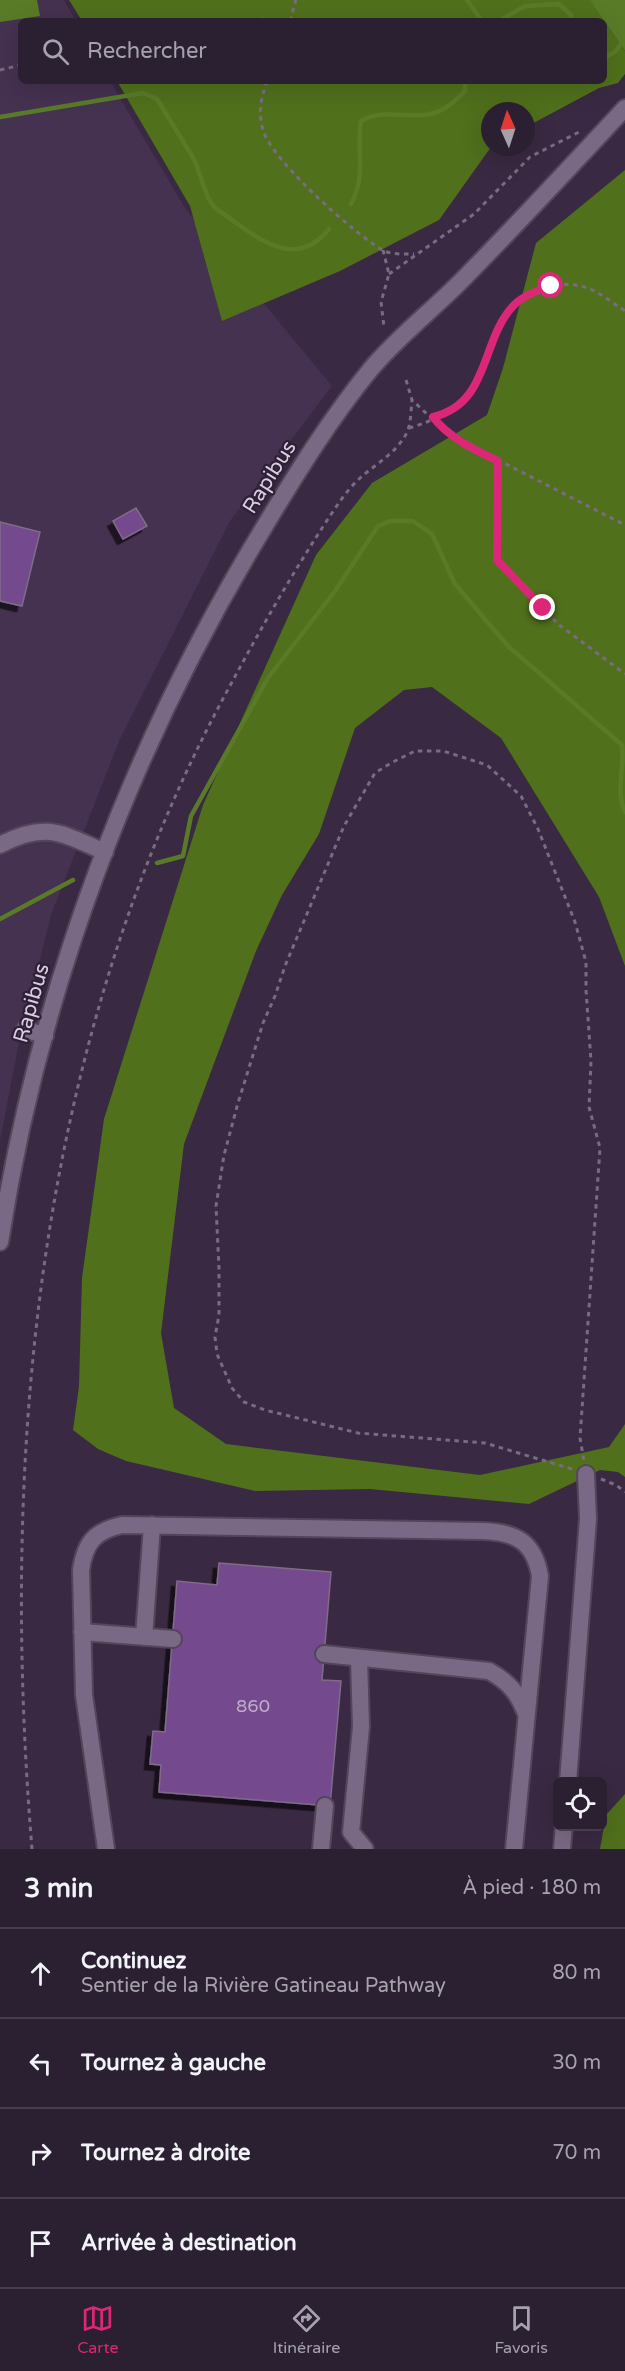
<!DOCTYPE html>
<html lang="fr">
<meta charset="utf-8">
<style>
:root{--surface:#2b1f32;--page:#33273a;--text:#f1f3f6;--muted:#a6a2ac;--line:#473d4d;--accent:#db2777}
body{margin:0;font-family:"Varela Round",sans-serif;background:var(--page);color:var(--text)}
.controls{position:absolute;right:18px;bottom:18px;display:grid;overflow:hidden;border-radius:9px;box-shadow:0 6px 24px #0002}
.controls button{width:54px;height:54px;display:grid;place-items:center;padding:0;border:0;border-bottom:2px solid var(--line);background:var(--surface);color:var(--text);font:30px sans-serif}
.compass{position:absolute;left:481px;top:102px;width:54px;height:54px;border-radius:50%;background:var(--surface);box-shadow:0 6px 24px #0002;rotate:357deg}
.stop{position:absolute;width:18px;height:18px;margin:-14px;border:4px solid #db2777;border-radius:50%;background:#fff}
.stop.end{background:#db2777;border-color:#fff;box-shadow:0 2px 6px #0008}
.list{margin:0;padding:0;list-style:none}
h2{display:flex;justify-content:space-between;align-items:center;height:78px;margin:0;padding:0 24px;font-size:26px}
h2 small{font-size:20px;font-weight:400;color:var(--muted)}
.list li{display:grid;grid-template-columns:39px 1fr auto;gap:18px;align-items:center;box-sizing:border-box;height:90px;padding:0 24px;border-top:2px solid var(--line)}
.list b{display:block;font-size:22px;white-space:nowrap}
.list p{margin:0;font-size:20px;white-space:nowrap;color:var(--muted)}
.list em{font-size:20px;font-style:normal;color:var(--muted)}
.icon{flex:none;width:33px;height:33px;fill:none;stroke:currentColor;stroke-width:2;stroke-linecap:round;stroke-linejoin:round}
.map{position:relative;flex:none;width:625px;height:1849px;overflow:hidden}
.search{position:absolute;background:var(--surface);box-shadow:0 6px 24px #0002;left:18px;right:18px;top:18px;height:66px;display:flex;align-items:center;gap:15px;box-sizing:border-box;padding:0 21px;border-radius:9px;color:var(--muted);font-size:22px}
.sheet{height:438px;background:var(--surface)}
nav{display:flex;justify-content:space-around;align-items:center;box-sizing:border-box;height:84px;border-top:2px solid var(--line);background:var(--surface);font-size:16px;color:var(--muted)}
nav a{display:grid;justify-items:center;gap:3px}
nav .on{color:var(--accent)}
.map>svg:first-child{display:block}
</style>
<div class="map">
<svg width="625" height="1849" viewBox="0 0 625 1849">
<defs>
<filter id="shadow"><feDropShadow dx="-5.5" dy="5.5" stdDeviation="0" flood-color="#0009"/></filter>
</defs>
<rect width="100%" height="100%" fill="#392942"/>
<path fill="#453150" d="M0 0H64L76 21H21V81H110L185 208 332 386 230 521 120 739 51 915 18 1048 0 1141Z"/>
<path fill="#50701c" d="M69 0H590L625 51V74L618 83 599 88 526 127V111H490L491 147 439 220 340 271 222 321 190 206 117 81H604V21H82Z
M625 170V966L599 897 501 738 432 687 404 690 355 728 319 834 282 895 256 951 184 1144 161 1333 174 1408 226 1444 480 1475 609 1447 625 1424V1477L618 1472 600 1470 529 1504 370 1489 255 1491 126 1461 98 1449 73 1430 79 1386 82 1278 104 1119 203 805 316 555 372 483 487 415 503 368 536 243Z
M625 1794V1849H600L606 1815Z"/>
<path fill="#597b28" d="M0 0H37L40 16 0 22Z
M590 0H625V51L591 2Z"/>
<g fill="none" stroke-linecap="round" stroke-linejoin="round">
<path stroke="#597b28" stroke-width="4.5" d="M467 0 482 21
M499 21 525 6 559 4 571 15V21
M604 58 615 52 621 44
M0 117 143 93 157 99 195 161 208 198 215 208C252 232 292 275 329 229
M351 204C367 176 356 150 361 121 382 108 407 119 430 114 445 111 455 101 465 91V81
M157 863 183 856 191 816 268 678 335 591 378 526 390 521H413L432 534 455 584 508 646 622 745C625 767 615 792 625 812
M0 919 73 880"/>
</g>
<path fill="#75488d" stroke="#7e6c89" stroke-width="1.5" filter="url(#shadow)" d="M136 508 147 526 123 539 113 521Z
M0 522 40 532 22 606 0 601Z
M219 1563 331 1572 322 1680 341 1681 330 1806 159 1792 161 1765 150 1764 153 1731 165 1732 177 1581 217 1585Z"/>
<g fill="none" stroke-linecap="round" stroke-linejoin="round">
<g stroke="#53465b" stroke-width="20">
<path id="minor" d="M0 845C45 821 61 833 105 852
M25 1029 45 1036
M0 1242C39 990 131 746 263 529 296 474 330 419 370 370 400 334 438 306 470 272 523 218 574 163 625 108
M82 1632 173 1639
M144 1637 152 1525
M324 1654 489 1671C509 1682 518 1693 526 1714
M359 1658 361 1727 351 1832 365 1849
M568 1782 588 1519 586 1474
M106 1849 84 1695 81 1570C85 1542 95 1531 122 1525L482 1531C515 1532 534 1541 540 1576L514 1849
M321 1849 325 1806
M562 1849 564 1826"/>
</g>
<path stroke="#796c81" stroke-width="3" stroke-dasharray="4.5 4.5" stroke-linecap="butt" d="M252 21 262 19 276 21
M290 21 296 0
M0 70 21 65
M267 81C261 97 258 114 263 130 273 162 353 232 382 250 392 255 404 254 414 254
M383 250 389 274 381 302 384 327
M389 274 474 214 530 157 581 131
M406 380 412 400 443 429 461 441 625 525
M409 428C425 424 454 411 465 399 484 378 489 349 501 325 516 292 557 276 590 289 602 294 614 304 625 311
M498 461 497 560 558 624 625 674
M572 1469 485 1443 358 1433 265 1410 244 1402 232 1388 217 1354 215 1337 219 1315V1268L216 1206 224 1155 238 1103 263 1023 275 996 285 966 344 826 375 773 391 763 415 751H443L487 765 521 796 538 829 575 922 586 962V990L591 1061 589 1107 600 1148 580 1438 584 1461
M601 1479 616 1485 625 1492
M32 1849C0 1461 35 1058 217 710 251 646 286 583 326 522 336 507 346 491 359 479 376 463 398 453 408 430 411 421 411 409 412 400"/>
<use href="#minor" stroke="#7a6985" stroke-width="16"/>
</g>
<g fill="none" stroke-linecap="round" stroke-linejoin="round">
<path stroke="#db2777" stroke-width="8" d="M543 608 497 560 498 461C475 450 449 438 433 417 491 403 480 340 514 305 524 295 538 290 551 286"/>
</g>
<g text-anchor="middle" stroke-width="4.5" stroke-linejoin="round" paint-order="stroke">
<g font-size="18" fill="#beacca">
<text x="253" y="1712">860</text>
</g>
<g font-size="21" fill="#d7cede" stroke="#2f1f38">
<text transform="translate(269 477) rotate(-58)" y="7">Rapibus</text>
<text transform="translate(31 1003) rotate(-74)" y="7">Rapibus</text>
</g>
</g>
</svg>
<div class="controls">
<button><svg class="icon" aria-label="locate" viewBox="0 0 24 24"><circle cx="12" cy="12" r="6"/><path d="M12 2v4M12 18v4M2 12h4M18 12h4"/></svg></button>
</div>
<svg class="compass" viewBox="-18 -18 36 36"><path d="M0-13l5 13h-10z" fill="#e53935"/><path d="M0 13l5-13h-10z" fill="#a6a2ac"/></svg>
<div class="stop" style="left:551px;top:286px"></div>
<div class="stop end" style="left:543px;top:608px"></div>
<div class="search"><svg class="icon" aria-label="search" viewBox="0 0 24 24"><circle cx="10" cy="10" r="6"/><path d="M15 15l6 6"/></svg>Rechercher</div>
</div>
<section class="sheet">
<h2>3 min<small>À pied · 180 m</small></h2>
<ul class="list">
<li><svg class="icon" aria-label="ahead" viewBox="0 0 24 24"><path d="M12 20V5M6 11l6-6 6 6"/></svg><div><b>Continuez</b><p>Sentier de la Rivière Gatineau Pathway</p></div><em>80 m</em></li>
<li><svg class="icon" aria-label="left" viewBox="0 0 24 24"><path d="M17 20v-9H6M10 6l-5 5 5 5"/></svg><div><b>Tournez à gauche</b></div><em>30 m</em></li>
<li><svg class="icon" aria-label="right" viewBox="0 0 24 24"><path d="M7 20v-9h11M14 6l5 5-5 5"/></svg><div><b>Tournez à droite</b></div><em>70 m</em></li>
<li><svg class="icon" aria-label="arrive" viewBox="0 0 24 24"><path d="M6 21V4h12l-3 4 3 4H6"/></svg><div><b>Arrivée à destination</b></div></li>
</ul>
</section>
<nav>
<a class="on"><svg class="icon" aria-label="map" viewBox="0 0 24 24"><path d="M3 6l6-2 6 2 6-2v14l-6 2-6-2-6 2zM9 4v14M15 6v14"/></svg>Carte</a>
<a><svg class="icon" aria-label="directions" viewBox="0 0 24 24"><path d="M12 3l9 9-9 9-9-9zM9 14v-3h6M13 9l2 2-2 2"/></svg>Itinéraire</a>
<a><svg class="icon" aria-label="saved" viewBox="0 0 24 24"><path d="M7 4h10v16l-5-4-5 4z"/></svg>Favoris</a>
</nav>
